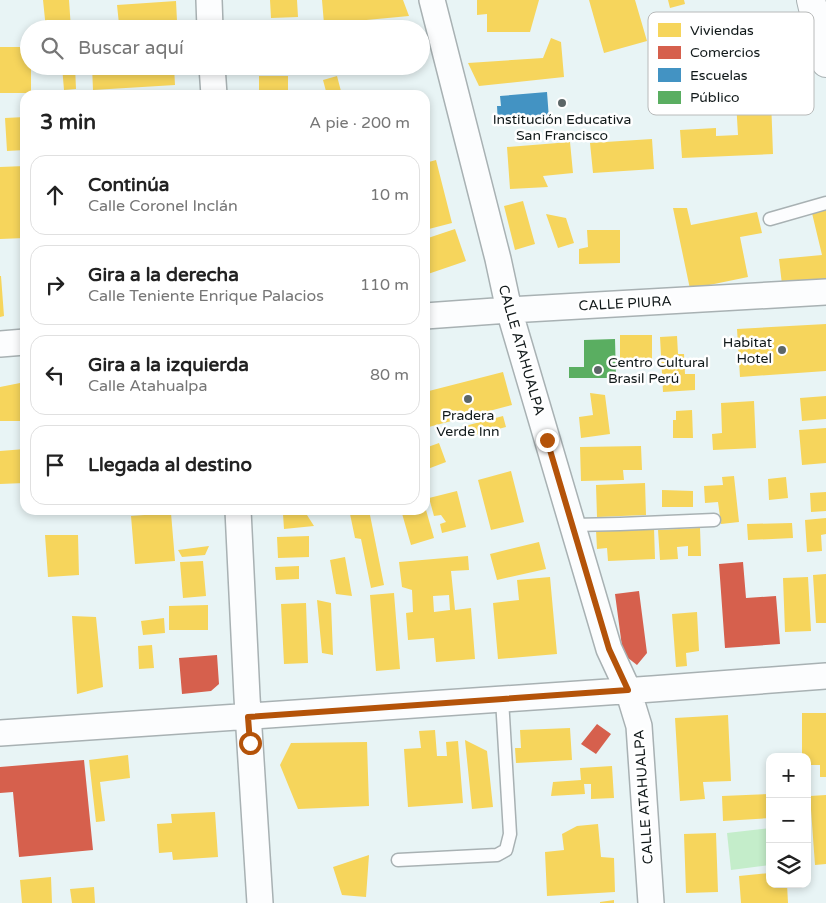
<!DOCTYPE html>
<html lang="es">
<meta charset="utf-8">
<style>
:root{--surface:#fff;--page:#f6f6f6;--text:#222;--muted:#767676;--line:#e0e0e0}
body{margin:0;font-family:"Varela Round",sans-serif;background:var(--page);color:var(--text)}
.controls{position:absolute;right:15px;bottom:15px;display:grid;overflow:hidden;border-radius:10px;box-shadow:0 2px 8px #0003}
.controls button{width:45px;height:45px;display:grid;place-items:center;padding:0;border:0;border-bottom:1px solid var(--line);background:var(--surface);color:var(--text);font:25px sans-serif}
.stop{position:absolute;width:15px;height:15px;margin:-11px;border:4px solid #b45309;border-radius:50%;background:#fff}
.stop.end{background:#b45309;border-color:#fff;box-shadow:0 1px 5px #0008}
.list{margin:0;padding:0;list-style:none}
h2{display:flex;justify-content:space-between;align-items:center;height:65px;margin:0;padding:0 20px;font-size:21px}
h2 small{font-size:16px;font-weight:400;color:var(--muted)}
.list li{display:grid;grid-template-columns:32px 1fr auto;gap:15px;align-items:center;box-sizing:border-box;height:80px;margin:0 10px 10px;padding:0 10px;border:1px solid var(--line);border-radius:15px}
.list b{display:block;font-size:19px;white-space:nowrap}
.list p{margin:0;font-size:16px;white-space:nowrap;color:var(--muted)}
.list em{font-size:16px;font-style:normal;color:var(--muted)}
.icon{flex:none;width:28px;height:28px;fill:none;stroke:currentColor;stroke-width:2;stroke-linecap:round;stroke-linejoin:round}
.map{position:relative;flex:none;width:826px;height:903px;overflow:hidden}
.search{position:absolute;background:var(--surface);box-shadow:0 2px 8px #0003;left:20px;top:20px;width:410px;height:55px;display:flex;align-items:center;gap:12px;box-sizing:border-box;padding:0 18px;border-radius:28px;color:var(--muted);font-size:19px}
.panel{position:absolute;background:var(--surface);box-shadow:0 2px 8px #0003;left:20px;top:90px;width:410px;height:425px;border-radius:15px}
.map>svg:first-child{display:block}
</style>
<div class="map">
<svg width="826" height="903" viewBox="0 0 826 903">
<rect width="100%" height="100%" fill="#e8f4f5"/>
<path fill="#c4edca" d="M770 828V865L731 870 727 833Z"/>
<path fill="#f6d55c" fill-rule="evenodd" d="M43 0H69L71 29H46Z
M270 0H297L298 17 271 18Z
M322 0H403L409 16 324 24Z
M477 0H539L530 32H487V14L477 15Z
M589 0H635L647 41 604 53Z
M668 0H684L685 4 670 8Z
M176 1 177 21 119 24 117 5Z
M298 24V29H242V26Z
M551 38 561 42 564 77 479 86 468 63 543 58Z
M0 47H29V66H31V93H0Z
M62 66H75L76 89 64 90Z
M92 66H174L175 85 93 90Z
M259 76H288V95H259Z
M337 76 342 95H327L323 80Z
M771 99 773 154 682 158 680 130 716 128V136L738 135 736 101Z
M25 117V150L7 151 5 118Z
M652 139 654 169 593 173 590 143Z
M570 142 573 173 543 176 548 187 510 189 507 147Z
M436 160 452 223 425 230V163Z
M25 166V238L0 239V167Z
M523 201 535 244 515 250 504 206Z
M826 207V288L783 293 779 259 822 255 811 209Z
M673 208H687L691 225 757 212 762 233 740 237 748 277 690 289Z
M546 214 566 218 574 243 558 248Z
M455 229 466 261 425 275V239Z
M587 230H620V263L579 264V249L588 247Z
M0 276H1L4 316 0 317Z
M826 324V371L740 377 737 329Z
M620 335H652V360L620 361Z
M677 336 678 354H684L685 374H695V390L663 392 660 337Z
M503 372 512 405 425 428V392Z
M25 382V421H0V387Z
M590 393 605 395 610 434 581 438 579 417 593 415Z
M826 396V419L802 421 800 398Z
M754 401 756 448 713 450 712 434 722 433 721 403Z
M692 410 693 438H673V420H676V411Z
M503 416 506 427 464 438 461 427Z
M826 428V463L802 465 799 430Z
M439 443 446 462 425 470V448Z
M641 446 642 470H623L624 480 581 481 580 447Z
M25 449V483L0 484V451Z
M511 471 524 522 491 530 478 480Z
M734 476 739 522 721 524 718 502 705 503 704 486 723 485 722 477Z
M786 477 788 498 769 500 768 479Z
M645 483 646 515 597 517 596 485Z
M662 490 693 491V507H662Z
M457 491 466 527 442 533 440 524 446 522 441 515 434 516 429 498Z
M826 492V511L811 512 810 493Z
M270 510H320L307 515 314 526 284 529 283 514 270 513Z
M369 510 384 585 371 588 361 539 355 538 350 514Z
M401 510H426L434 538 411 545Z
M171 513 175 561 135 564 131 516Z
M826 518V534L821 535 822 551 807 552 805 520Z
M792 523 793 538 748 540 747 524Z
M654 528 655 559 608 561 607 548 597 549 596 530Z
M700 528 701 556H688V546L677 547 678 559 660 560 658 530Z
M45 535H78L79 575 48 577Z
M309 536V557L278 558 277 537Z
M539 542 546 569 497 580 490 554Z
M209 546 205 555 182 557 178 550Z
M468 556 469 570 451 571 455 610 471 608 475 659 436 662 434 638 408 640 406 613 413 612 412 590 402 587 399 562ZM449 595 450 610 434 612 433 596Z
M345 557 352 596 336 594 330 560Z
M203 561 206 596 183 598 180 562Z
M299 566V579L276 580 275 567Z
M826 574V623H816L813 575Z
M550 577 557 654 498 659 493 603 519 600 517 580Z
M808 577 811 631 785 632 783 578Z
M394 593 400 669 376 671 370 595Z
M317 600 331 603 333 655 322 653Z
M306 603 308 663 284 664 281 604Z
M208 605V630H169V606Z
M697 612 699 651 686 653 687 666 676 667 672 614Z
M72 616 96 617 103 687 77 694Z
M164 618 165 633 143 635 141 621Z
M152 645 154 668 139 669 138 646Z
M802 713H826V777H820V765H807V757H802Z
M728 715 731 781 703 782 705 799 680 801 675 718Z
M570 728 572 760 516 763 515 748H521L520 730Z
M435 730 437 756H447L446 742 458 741 463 803 408 807 404 749 421 748 419 731Z
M465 740 487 751 493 807 472 809Z
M367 742 369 806 298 809 280 765 291 743Z
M128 755 130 778 100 782 105 821 96 822 89 760Z
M612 766 614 798 591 799V784H584L585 794 551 796 553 782 581 780 580 768Z
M770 794V818L723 821 722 796Z
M826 795V864L815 865 810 796Z
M215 812 218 857 173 860 172 852 159 853 157 824 172 823 171 814Z
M598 824 601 857 614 858 615 892 547 896 545 852 564 850 562 834 577 826Z
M716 833 718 892 686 893 684 834Z
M369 855 366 897 342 895 333 867Z
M770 873V884H787L788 903H741L739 876Z
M51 877 52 903H22L20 880Z
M94 887 95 903H72L70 889Z
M614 900V903H600V902Z"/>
<path fill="#d6604d" d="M743 562 746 598 776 596 780 644 725 648 719 564Z
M639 591 647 653 637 665 623 654 615 594Z
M217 655 219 684 211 691 182 694 179 658Z
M597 724 611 734 596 754 581 744Z
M84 760 93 850 19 857 13 792 0 793V767Z"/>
<path fill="#4393c3" d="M547 92 549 119 498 124 497 106H501L500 96Z"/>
<path fill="#5aae61" d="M615 339 616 378H569V367H584V340Z"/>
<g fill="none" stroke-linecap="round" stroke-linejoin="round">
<g stroke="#a8b1b3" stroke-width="15">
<path id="service" d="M770 219 826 203
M573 525 620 524 714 520
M398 860 497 855 506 850 510 834 502 699"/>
</g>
<g stroke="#a8b1b3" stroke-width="28">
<path id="minor" d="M209 0 210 29
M432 0 498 259 509 310 609 649 628 690 639 726 651 903
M212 66 214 95
M425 316 509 310 826 292
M0 344 25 342
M238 510 247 697 260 903
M0 733 652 689 826 676"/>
</g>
<g stroke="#a8b1b3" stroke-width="30">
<path id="secondary" d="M811 0 826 63"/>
</g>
<use href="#service" stroke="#fcfdfe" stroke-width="12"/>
<use href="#minor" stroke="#fcfdfe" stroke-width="25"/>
<use href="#secondary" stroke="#fcfdfe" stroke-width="28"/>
</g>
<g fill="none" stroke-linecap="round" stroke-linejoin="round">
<path stroke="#b45309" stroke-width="6" d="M250 743 248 717 628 690 609 649 547 440"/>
</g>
<g fill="#5c6667" stroke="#fff" stroke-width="2">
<circle cx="562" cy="103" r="5"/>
<circle cx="782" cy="350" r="5"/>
<circle cx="598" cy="370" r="5"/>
<circle cx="468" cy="399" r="5"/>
</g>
<g text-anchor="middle" stroke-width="5" stroke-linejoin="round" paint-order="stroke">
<g font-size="14" fill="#11191a" stroke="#fff">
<text x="562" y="124">Institución Educativa<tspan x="562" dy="16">San Francisco</tspan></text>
<text x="772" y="347" text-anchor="end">Habitat<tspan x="772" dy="16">Hotel</tspan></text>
<text x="608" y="367" text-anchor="start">Centro Cultural<tspan x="608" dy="16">Brasil Perú</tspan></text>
<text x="468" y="420">Pradera<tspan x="468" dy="16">Verde Inn</tspan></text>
</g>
<g font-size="14" fill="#11191a" stroke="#fff">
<text transform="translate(625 303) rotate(-3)" y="5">CALLE PIURA</text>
<text transform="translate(522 350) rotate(74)" y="5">CALLE ATAHUALPA</text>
<text transform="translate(643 797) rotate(-94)" y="5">CALLE ATAHUALPA</text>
</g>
</g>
<rect x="648" y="12" width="166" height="103" rx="8" fill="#fff" stroke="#b8baba" stroke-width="1"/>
<rect x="658" y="23" width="23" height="14" fill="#f6d55c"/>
<rect x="658" y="46" width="23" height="13" fill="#d6604d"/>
<rect x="658" y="68" width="23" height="14" fill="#4393c3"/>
<rect x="658" y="91" width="23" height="13" fill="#5aae61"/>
<g font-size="14" fill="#11191a">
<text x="690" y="35">Viviendas</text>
<text x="690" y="57">Comercios</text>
<text x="690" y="80">Escuelas</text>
<text x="690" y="102">Público</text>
</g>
</svg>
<div class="controls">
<button>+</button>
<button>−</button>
<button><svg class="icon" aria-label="layers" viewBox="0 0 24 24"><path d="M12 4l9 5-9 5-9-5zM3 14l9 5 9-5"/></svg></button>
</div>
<div class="stop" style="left:250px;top:743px"></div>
<div class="stop end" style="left:547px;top:440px"></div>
<div class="search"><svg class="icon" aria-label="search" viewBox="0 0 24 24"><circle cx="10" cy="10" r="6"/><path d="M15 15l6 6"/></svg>Buscar aquí</div>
<section class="panel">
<h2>3 min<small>A pie · 200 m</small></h2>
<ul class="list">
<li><svg class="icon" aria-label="ahead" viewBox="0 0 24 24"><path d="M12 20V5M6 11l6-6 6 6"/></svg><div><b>Continúa</b><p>Calle Coronel Inclán</p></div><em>10 m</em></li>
<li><svg class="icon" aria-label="right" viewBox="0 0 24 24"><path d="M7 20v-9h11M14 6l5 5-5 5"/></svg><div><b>Gira a la derecha</b><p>Calle Teniente Enrique Palacios</p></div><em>110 m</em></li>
<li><svg class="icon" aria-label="left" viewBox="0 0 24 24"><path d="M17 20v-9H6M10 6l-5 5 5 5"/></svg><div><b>Gira a la izquierda</b><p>Calle Atahualpa</p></div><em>80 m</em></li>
<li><svg class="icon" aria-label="arrive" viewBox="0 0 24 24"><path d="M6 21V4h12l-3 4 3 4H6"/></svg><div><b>Llegada al destino</b></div></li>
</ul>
</section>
</div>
